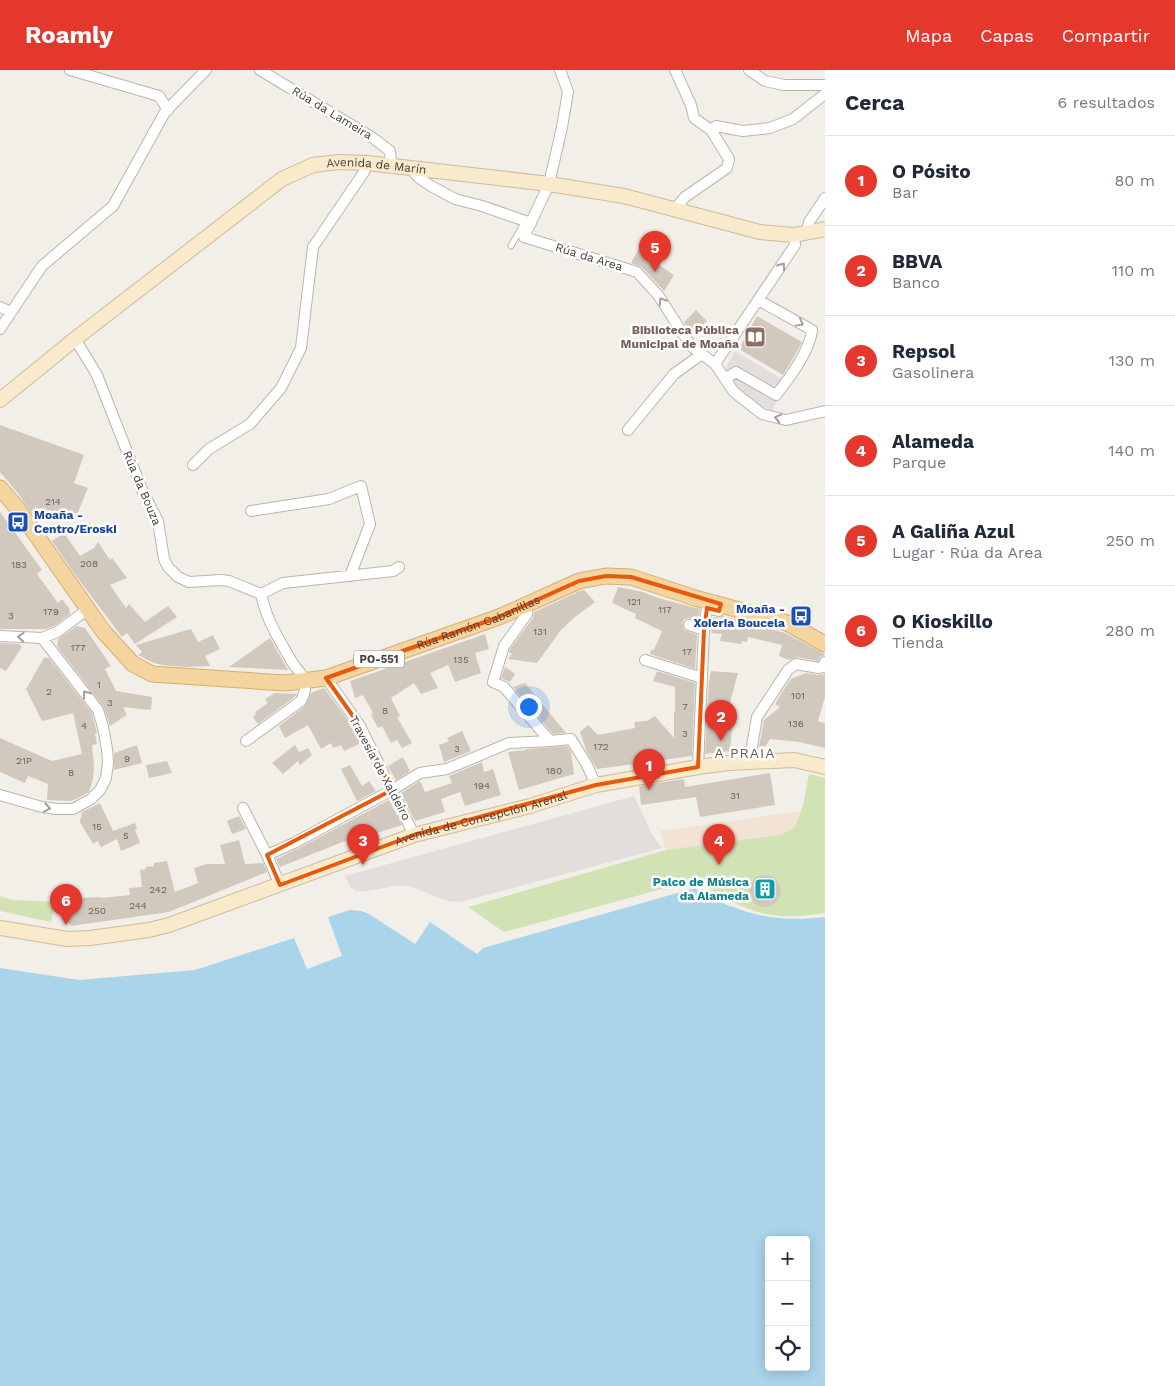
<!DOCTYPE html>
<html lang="es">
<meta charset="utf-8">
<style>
:root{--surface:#fff;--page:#f2f2f3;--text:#1f2937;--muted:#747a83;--line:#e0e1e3;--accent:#e4382d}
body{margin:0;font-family:"Work Sans",sans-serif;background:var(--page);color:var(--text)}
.controls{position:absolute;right:15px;bottom:15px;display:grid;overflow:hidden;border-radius:5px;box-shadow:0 2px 12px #0003}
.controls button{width:45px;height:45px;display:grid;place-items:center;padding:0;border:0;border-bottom:1px solid var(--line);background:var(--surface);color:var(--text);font:25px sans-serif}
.you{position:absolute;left:528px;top:636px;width:18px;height:18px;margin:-12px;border:4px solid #fff;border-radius:50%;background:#1a73e8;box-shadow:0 0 0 8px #1a73e833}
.badge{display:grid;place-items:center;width:32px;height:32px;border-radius:50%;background:var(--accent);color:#fff;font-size:16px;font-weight:700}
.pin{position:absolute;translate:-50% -41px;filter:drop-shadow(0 1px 2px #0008)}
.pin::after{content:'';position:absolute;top:26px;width:18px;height:15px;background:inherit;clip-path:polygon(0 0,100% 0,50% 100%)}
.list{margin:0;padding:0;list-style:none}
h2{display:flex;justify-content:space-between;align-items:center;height:65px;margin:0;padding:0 20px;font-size:21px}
h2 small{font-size:16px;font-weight:400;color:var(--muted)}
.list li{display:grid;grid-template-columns:32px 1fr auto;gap:15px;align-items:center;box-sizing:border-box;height:90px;padding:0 20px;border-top:1px solid var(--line)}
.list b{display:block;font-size:19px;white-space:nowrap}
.list p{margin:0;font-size:16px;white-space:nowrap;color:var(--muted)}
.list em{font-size:16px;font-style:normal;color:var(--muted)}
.icon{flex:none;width:28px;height:28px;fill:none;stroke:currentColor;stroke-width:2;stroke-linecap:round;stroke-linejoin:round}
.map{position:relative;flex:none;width:825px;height:1316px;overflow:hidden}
header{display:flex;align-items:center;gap:30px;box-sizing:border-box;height:70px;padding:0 25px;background:var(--accent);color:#fff}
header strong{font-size:24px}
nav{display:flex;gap:28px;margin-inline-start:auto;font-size:18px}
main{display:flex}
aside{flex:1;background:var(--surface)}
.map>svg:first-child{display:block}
</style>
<header>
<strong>Roamly</strong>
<nav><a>Mapa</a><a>Capas</a><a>Compartir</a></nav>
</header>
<main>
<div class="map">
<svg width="825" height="1316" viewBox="0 0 825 1316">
<rect width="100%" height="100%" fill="#f2eee8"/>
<path fill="#f2e3d5" d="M815 739 767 797 713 822 695 810 666 780 660 761Z"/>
<path fill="#d1e2b4" d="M809 704 825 708V843C811 845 796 847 782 846 750 845 721 826 695 810L504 862 468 837 666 780 781 765 795 757 803 736Z
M0 826 12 830 55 832 51 852 0 841Z"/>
<path fill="#e1dedc" d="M735 281 782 309 778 316 782 319 772 341 751 331 732 314 725 302 727 295Z
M634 726 653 766 662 778 460 832 448 831 409 816H396L367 821H356L350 817 345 806Z"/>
<path fill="#aad4e9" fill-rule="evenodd" d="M695 818C706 827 717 831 730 836 764 849 788 851 825 847V1316H0V898L79 910 195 900 294 868 307 899 342 886 328 847 350 840 361 841 369 844 415 874 430 852 477 884 483 878ZM769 1170H806V1297H769Z"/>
<path fill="#d2c9be" d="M641 175 663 189 659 195 674 205 664 221 642 197 631 193Z
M696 240 707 251 692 265 684 252Z
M757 246 802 272 792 290 783 305 739 279Z
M0 355 84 385 74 413 88 418 76 447 47 444 44 439 34 446 17 422 0 402Z
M0 442 42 500 37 504 58 533 62 529 69 538 70 544 54 556 46 559H0Z
M64 463 80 486 94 478 98 472 110 490 112 488 127 508 110 515 126 538 129 534 145 552 168 536 177 547 135 574 127 563 122 567 76 506 52 471Z
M618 517 643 522 658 528 700 539 698 551 688 548 684 550 682 553 684 560 697 565 695 599 650 584 651 580H654L662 561 635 548 636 544 612 533Z
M582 520H584L595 532 575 547 561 560 537 593 508 589 512 584 509 582 510 579 533 548 534 542Z
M724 546 785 563 823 583 825 585 820 587 818 591 797 587 789 590 779 586 782 575 748 567 747 572 742 571 741 574 720 571 722 564 711 563 713 547 720 548Z
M77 556 85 558 111 596 105 599 116 621 152 627 151 640 123 637 127 645 110 656 103 636 57 576 58 569Z
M191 559 198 572 213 565 220 579 205 586 210 596 186 597 163 595 154 593 138 585 142 582 136 575Z
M485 564 489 579 475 583 481 603 455 612 448 595 430 603 438 618 421 624 414 613 391 628 400 646 397 647 412 673 402 678 397 670 391 673 382 656 378 658 371 645 373 643 363 625 355 628 350 611Z
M270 568 288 600 229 597Z
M0 573 19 574 22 577 6 601 0 598Z
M44 588H49L92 643 97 663 95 664 97 674 92 675 94 696 93 709 89 722 76 729 69 731 47 730 48 714 28 706 25 713 0 702V668L52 691 82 684 73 643 42 651 26 619Z
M505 597 515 604 510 612 501 608Z
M657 601 695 613 692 686 597 699 587 682 580 662 588 655 598 665 635 658 634 652 647 651 655 646 674 668V642H675V617L653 611Z
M711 601 738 603 729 636 734 637 730 681 705 684 709 611Z
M806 603 818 605 825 604V627L818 651 825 653V678L799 672 770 669 766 676 759 677 764 650 780 637 775 634 789 611 793 608Z
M525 613 547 640 566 663 553 664 513 617Z
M324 618 352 656 361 673 344 681 341 675 333 678 331 673 321 679 308 655 285 668 279 656 305 636 311 623Z
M275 623 297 624 296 626 258 654 253 647 256 644 255 642 268 633 265 629Z
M462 661 471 681 444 692 439 675 449 671 447 668Z
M137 675 142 693 114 700V683Z
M295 675 299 682 308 678 312 685 300 695 298 691 283 704 272 693Z
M567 676 571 682 574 704 519 720 508 682 526 680V679Z
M403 687 410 701 396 710 388 696Z
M167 691 172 703 149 708 146 695Z
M482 692 484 702 493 699 501 725 465 736 460 722 441 729 445 742 415 751 401 723 420 711 425 722 452 713 449 706Z
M350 695 362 716 369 711 376 721 357 731 341 699Z
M770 703 775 735 700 747 696 727 641 735 639 716 684 709 685 717Z
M389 730 402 755 374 764 373 761 340 773 280 797 276 789 297 779Z
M100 733 113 761 135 753 137 758 135 760 140 773 121 781 117 769 101 777 98 771 93 774 80 752 82 742Z
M239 746 246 759 232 764 227 751Z
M239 770 245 794 263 793 267 802 169 842 71 856 67 851 68 820 79 819 81 828 101 827V828L130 825 129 818 142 817 140 800 146 799V797L154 796V793L167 791 175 822 198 813 194 798 207 794H225L220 775Z
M749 821a16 16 0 1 1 32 0a16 16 0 1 1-32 0Z"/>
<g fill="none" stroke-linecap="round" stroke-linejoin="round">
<g stroke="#bcb5ab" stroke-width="7">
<path id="lane" d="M511 176 525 151"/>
</g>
<g stroke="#bcb5ab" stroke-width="12">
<path id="street" d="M70 0 159 26 168 40
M260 0 373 68 390 81 391 96
M560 0 568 22 562 57 549 114 524 167 637 202 658 225 691 276 715 294 734 322 762 344 786 350 825 341
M675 0 691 35 694 48 711 60
M749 0 765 11 784 15H825
M410 98 419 108 431 116 455 129 482 136 531 153
M674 140 685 127 727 98 729 89 711 60 716 56 743 61 770 58 793 49 825 24
M807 162 809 152 825 128
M0 237 11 242
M0 259 42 196 113 136 165 42 206 0
M75 269 97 305 143 422 158 451 164 489 168 497 178 507 189 512 221 510 229 511 261 524
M715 294 795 175 794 165
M725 309 736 302 776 325C789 309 810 280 812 260L758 230
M628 360 674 304 702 284
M193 395 209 379 250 354 281 318 301 278 313 177 364 102 367 93
M251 441 329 429 361 416 370 454 350 506
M261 524 283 513 393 501 399 497
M526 536 527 544 504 576 493 612 504 617 550 671 571 669 587 695 596 715
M689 555 704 560
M0 566 42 568 57 562 88 539
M645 590 702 608
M326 608 360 656 414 765
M246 671 301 631C304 625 306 619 305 612 304 606 296 598 292 592 278 567 267 552 261 524
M753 692 752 676 757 647 788 600 796 594 819 598 823 597 825 592
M698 697 704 560 707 538 719 541
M0 725 42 737 56 739H73L91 729 100 720 106 708 108 693 107 679 103 657 98 640 42 568
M243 738 267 785
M280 815 267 785 294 773 392 720 420 703 447 699 509 673 550 671"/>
</g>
<g stroke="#cdbc9b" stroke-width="16">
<g id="secondary">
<path id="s1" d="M0 330 75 269 282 109 313 95 339 92 367 93 498 108 549 114 624 126 760 162 794 165 825 159"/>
<path id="s2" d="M0 858 67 869 90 868 149 860 169 855 414 765 530 736 596 715 698 697 728 693 794 690 825 697"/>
</g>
</g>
<g stroke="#d7af70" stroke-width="17">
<g id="primary">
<path id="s3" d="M0 418 18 439 103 561 133 594 152 604 285 613 326 608 499 547 579 511 606 506 631 507 695 528 787 553 825 574"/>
</g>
</g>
<use href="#lane" stroke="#fff" stroke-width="5"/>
<use href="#street" stroke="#fff" stroke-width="10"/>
<use href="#secondary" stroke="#f9eacb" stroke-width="14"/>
<use href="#primary" stroke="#f4d49f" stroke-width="15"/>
</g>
<defs><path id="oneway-chevron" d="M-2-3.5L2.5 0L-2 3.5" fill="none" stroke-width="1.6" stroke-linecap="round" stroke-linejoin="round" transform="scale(1.25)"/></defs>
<g stroke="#a29e9b">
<use href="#oneway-chevron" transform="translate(782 196) rotate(-55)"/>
<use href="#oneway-chevron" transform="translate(662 231) rotate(-123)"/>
<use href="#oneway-chevron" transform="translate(800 253) rotate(29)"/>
<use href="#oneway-chevron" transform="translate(778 348) rotate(-165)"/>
<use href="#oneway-chevron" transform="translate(21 567) rotate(-177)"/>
<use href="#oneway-chevron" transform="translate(86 624) rotate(-128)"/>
<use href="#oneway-chevron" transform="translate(47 738) rotate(9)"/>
</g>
<path fill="none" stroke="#e8590c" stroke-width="4" stroke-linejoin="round" d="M606 506 631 507 721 534 719 541 707 538 704 560 698 697 596 715 414 765 280 815 267 785 392 720 360 656 326 608 499 547 579 511Z"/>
<defs>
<g id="library-square" transform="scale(1.125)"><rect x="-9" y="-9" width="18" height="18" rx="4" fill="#8d6e63" stroke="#fff"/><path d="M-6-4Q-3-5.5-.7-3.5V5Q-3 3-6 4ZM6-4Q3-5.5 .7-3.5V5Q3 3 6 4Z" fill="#fff"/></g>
<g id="bus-square" transform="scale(1.125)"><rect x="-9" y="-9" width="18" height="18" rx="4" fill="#1a4fb4" stroke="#fff"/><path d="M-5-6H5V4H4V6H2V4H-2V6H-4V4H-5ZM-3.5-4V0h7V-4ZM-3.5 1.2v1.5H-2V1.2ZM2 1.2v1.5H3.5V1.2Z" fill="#fff"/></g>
<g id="building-square" transform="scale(1.125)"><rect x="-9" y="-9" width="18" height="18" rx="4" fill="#0f9aa8" stroke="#fff"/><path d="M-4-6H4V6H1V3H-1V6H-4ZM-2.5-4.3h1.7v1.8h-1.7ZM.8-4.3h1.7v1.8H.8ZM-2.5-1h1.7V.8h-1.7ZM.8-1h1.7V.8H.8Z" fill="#fff"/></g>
</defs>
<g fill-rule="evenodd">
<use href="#library-square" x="755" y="267"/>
<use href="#bus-square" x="18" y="452"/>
<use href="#bus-square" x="801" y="546"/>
<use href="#building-square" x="765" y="819"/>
</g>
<g text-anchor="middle" stroke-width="5" stroke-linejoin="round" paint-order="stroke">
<g font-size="10" fill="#686159">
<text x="53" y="435">214</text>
<text x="89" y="497">208</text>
<text x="19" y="498">183</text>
<text x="634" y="535">121</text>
<text x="665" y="543">117</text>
<text x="51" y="545">179</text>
<text x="11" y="549">3</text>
<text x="540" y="565">131</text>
<text x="78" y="581">177</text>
<text x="687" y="585">17</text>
<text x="461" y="593">135</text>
<text x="99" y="618">1</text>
<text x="49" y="625">2</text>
<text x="798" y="629">101</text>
<text x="110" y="636">3</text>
<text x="685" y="640">7</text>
<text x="385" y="644">8</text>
<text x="796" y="657">136</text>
<text x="84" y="659">4</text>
<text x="685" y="667">3</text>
<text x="601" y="680">172</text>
<text x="457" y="682">3</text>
<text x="127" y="692">9</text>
<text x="24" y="694">21P</text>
<text x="554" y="704">180</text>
<text x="71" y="706">8</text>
<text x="482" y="719">194</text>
<text x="735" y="729">31</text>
<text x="97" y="760">15</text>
<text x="126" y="769">5</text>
<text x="158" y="823">242</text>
<text x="138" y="839">244</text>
<text x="97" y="844">250</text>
</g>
<rect fill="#fff" stroke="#7c7873" stroke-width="1" x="354" y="580.5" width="50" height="17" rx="4"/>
<g font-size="11" font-weight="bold" fill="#443e37">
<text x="379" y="593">PO-551</text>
</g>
<g font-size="12" fill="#443e37" stroke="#fff">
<text transform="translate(332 43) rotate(31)" y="4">Rúa da Lameira</text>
<text dy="4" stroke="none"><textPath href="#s1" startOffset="456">Avenida de Marín</textPath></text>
<text transform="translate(589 187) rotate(17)" y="4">Rúa da Area</text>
<text transform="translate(142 418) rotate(67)" y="4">Rúa da Bouza</text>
<text dy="4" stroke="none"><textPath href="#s3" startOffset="579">Rúa Ramón Cabanillas</textPath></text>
<text transform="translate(380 698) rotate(62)" y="4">Travesía de Xaldeiro</text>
<text dy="4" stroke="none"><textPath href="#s2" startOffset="501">Avenida de Concepción Arenal</textPath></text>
</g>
<g font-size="12" font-weight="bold" fill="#785e54" stroke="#fff" text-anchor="end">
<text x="739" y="264">Biblioteca Pública<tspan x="739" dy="14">Municipal de Moaña</tspan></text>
</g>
<g font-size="12" font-weight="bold" fill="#164399" stroke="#fff" text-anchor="start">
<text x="34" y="449">Moaña -<tspan x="34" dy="14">Centro/Eroski</tspan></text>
<text x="785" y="543" text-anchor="end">Moaña -<tspan x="785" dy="14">Xoieria Boucela</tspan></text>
</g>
<g font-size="12" font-weight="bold" fill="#0d838f" stroke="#fff" text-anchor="end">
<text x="749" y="816">Palco de Música<tspan x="749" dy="14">da Alameda</tspan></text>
</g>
<g font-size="14" letter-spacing="1" fill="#665b4f" stroke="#fff">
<text x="745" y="688">A PRAIA</text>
</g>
</g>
</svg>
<div class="controls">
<button>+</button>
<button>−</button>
<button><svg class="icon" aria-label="locate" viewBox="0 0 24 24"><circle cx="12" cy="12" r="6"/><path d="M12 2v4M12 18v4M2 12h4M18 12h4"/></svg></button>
</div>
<div class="you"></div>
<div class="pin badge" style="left:649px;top:720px">1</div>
<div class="pin badge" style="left:721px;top:671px">2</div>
<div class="pin badge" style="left:363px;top:795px">3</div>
<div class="pin badge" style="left:719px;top:795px">4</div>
<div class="pin badge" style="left:655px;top:202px">5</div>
<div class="pin badge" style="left:66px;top:855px">6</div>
</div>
<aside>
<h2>Cerca<small>6 resultados</small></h2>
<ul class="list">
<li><span class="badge">1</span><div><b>O Pósito</b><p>Bar</p></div><em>80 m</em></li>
<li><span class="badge">2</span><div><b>BBVA</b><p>Banco</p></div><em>110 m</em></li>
<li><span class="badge">3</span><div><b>Repsol</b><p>Gasolinera</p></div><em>130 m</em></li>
<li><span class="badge">4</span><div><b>Alameda</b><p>Parque</p></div><em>140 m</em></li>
<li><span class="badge">5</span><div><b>A Galiña Azul</b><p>Lugar · Rúa da Area</p></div><em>250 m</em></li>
<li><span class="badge">6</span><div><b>O Kioskillo</b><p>Tienda</p></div><em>280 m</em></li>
</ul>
</aside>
</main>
